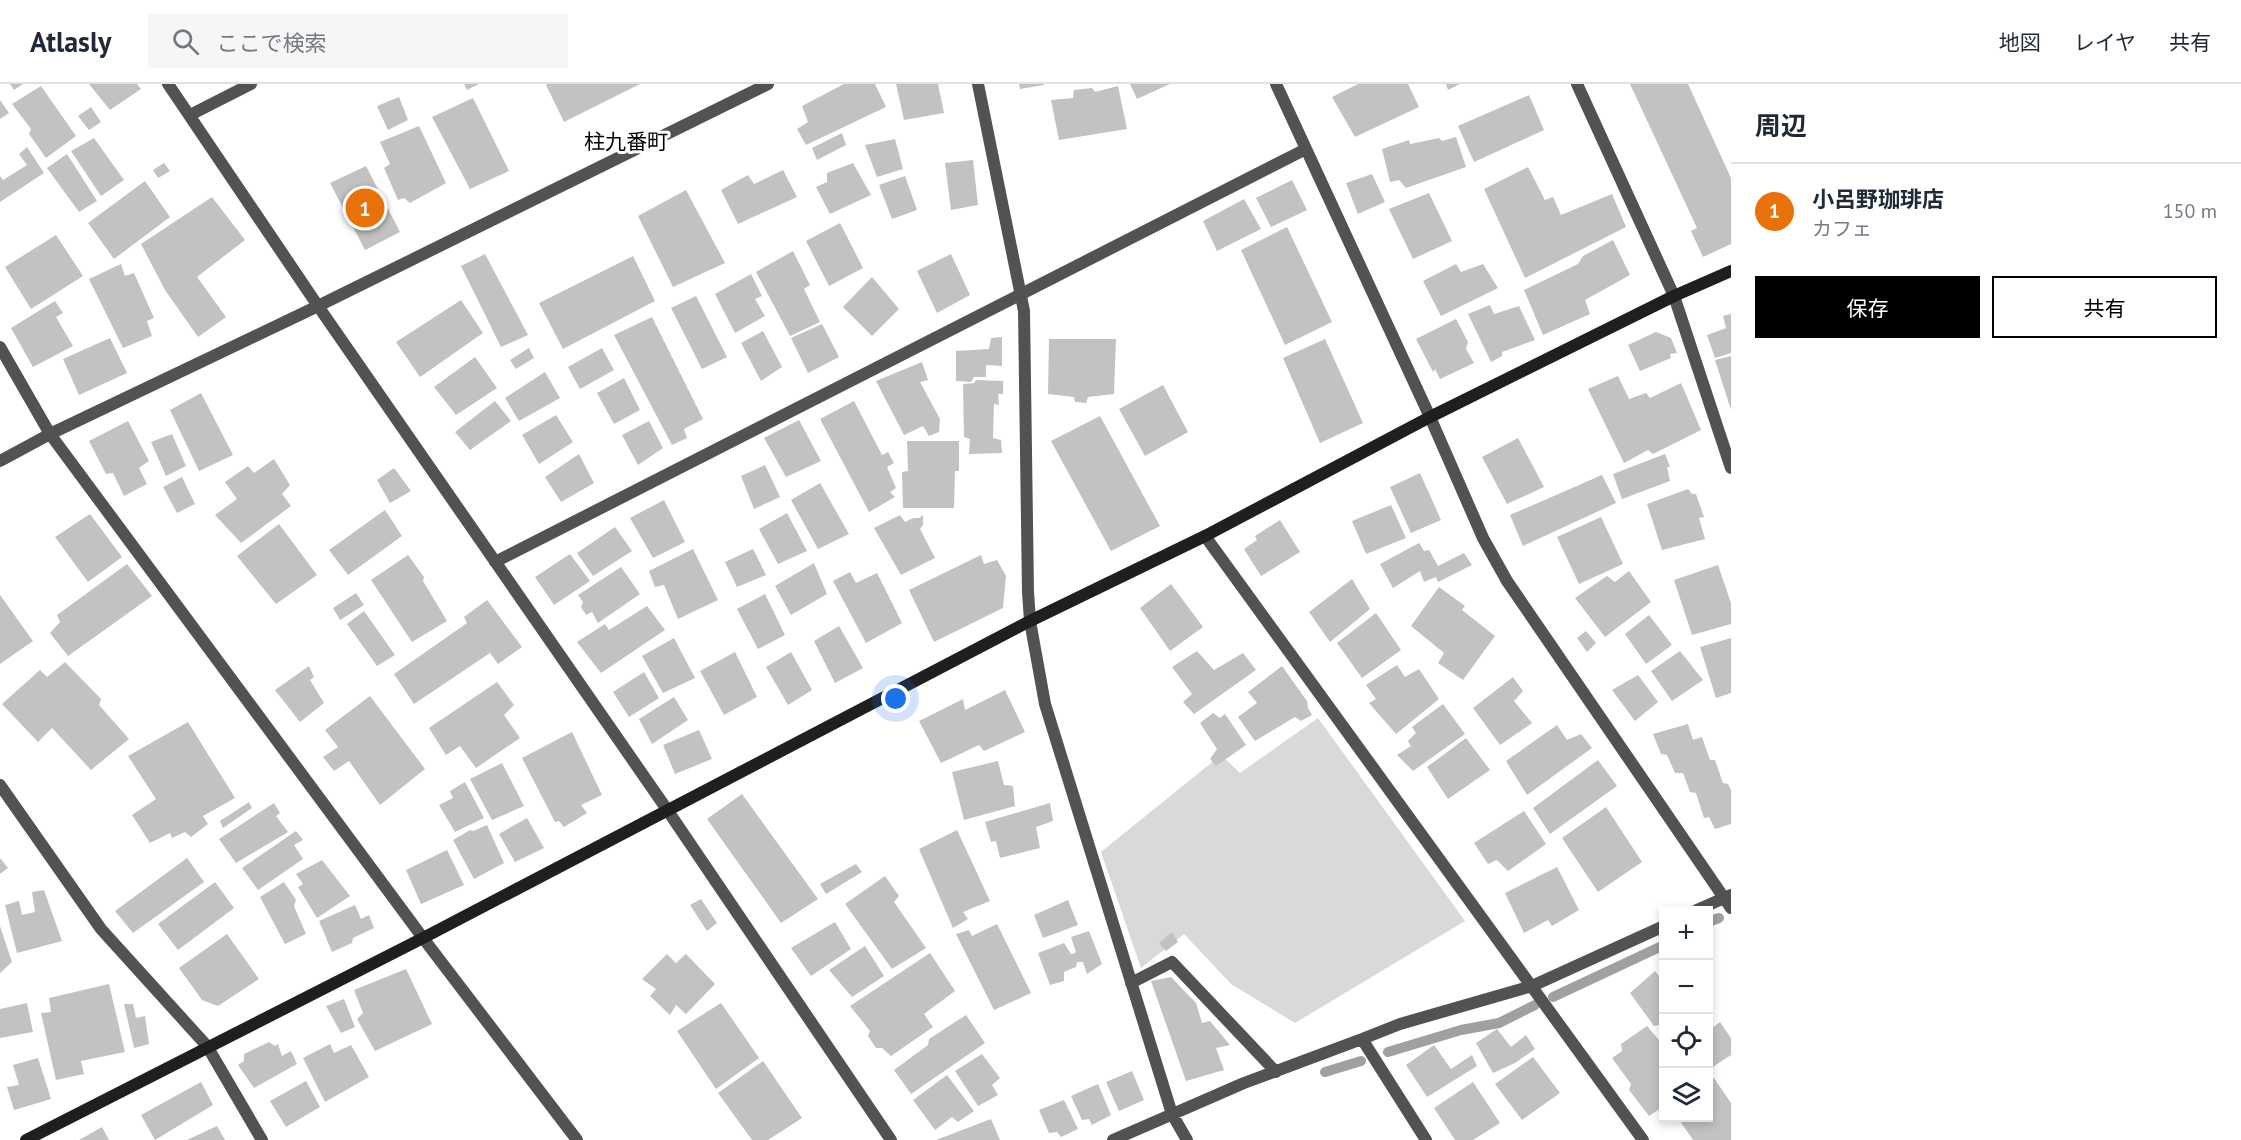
<!DOCTYPE html>
<html lang="ja">
<meta charset="utf-8">
<style>
:root{--surface:#fff;--page:#f6f6f7;--text:#1f2937;--muted:#747a83;--line:#e0e1e3;--accent:#000}
body{margin:0;font-family:"PT Sans","Noto Sans JP",sans-serif;background:var(--page);color:var(--text)}
.controls{position:absolute;right:18px;bottom:18px;display:grid;overflow:hidden;border-radius:0px;box-shadow:0 3px 9px #0003}
.controls button{width:54px;height:54px;display:grid;place-items:center;padding:0;border:0;border-bottom:2px solid var(--line);background:var(--surface);color:var(--text);font:30px sans-serif}
.you{position:absolute;left:896px;top:615px;width:21px;height:21px;margin:-15px;border:4px solid #fff;border-radius:50%;background:#1a73e8;box-shadow:0 0 0 9px #1a73e833}
.badge{display:grid;place-items:center;width:39px;height:39px;border-radius:50%;background:var(--accent);color:#fff;font-size:20px;font-weight:700}
.pin{position:absolute;translate:-50% -50%;border:3px solid #fff;box-shadow:0 2px 6px #0006}
.list{margin:0;padding:0;list-style:none}
h2{display:flex;justify-content:space-between;align-items:center;height:78px;margin:0;padding:0 24px;font-size:26px}
h2 small{font-size:20px;font-weight:400;color:var(--muted)}
.list li{display:grid;grid-template-columns:39px 1fr auto;gap:18px;align-items:center;box-sizing:border-box;height:96px;padding:0 24px;border-top:2px solid var(--line)}
.list b{display:block;font-size:22px;white-space:nowrap}
.list p{margin:0;font-size:20px;white-space:nowrap;color:var(--muted)}
.list em{font-size:20px;font-style:normal;color:var(--muted)}
.actions{display:flex;gap:12px;padding:18px 24px}
.actions a{flex:1;padding:14px 0;border:2px solid var(--accent);border-radius:0px;text-align:center;font-size:21px;color:var(--accent)}
.actions .main{background:var(--accent);color:#fff}
.icon{flex:none;width:33px;height:33px;fill:none;stroke:currentColor;stroke-width:2;stroke-linecap:round;stroke-linejoin:round}
.map{position:relative;flex:none;width:1731px;height:1056px;overflow:hidden}
header{display:flex;align-items:center;gap:36px;box-sizing:border-box;height:84px;padding:0 30px;background:var(--surface);border-bottom:2px solid var(--line)}
header strong{font-size:28px}
nav{display:flex;gap:33px;margin-inline-start:auto;font-size:21px}
.search{width:420px;height:54px;background:var(--page);display:flex;align-items:center;gap:15px;box-sizing:border-box;padding:0 21px;border-radius:0px;color:var(--muted);font-size:22px}
main{display:flex}
aside{flex:1;background:var(--surface)}
.map>svg:first-child{display:block}
</style>
<header>
<strong>Atlasly</strong>
<div class="search"><svg class="icon" aria-label="search" viewBox="0 0 24 24"><circle cx="10" cy="10" r="6"/><path d="M15 15l6 6"/></svg>ここで検索</div>
<nav><a>地図</a><a>レイヤ</a><a>共有</a></nav>
</header>
<main>
<div class="map">
<svg width="1731" height="1056" viewBox="0 0 1731 1056">
<rect width="100%" height="100%" fill="#fff"/>
<path fill="#d9d9d9" d="M1318 634 1465 837 1295 939 1231 900 1184 850 1141 884 1101 768 1221 671 1240 689Z"/>
<g fill="none" stroke-linecap="round" stroke-linejoin="round">
<path stroke="#a0a0a0" stroke-width="10" d="M1708 838 1719 834
M1553 913 1664 861
M1388 968 1461 946 1499 939 1535 921
M1325 988 1361 977"/>
</g>
<path fill="#c2c2c2" d="M10 0H23L14 6Z
M89 0H137L141 5 110 26Z
M464 0H479L467 6Z
M640 0 564 38 546 1 547 0Z
M844 0H875L886 23 806 61 797 45 808 38 802 22Z
M896 0H938L944 29 904 36Z
M1019 0H1044V1L1020 5Z
M1130 0H1170L1137 15Z
M1358 0H1408L1419 23 1355 53 1332 13Z
M1446 0H1460L1448 6Z
M1630 0H1688L1731 94V160L1703 173 1691 147 1697 144Z
M41 2 76 52 46 74 29 50 31 45 12 20Z
M1118 2 1127 45 1059 56 1051 16 1073 14 1074 6 1092 4 1095 8Z
M1529 11 1544 46 1474 78 1458 42Z
M399 13 408 36 388 46 377 22Z
M473 14 509 87 470 105 432 33Z
M0 16 9 29 0 35Z
M91 23 101 38 89 46 78 32Z
M419 42 446 99 410 119 404 114 398 116 384 84 390 80 380 58Z
M842 49 846 61 817 76 812 64Z
M1456 53 1466 83 1406 104 1399 96 1390 98 1382 65 1409 56 1410 60 1439 54 1442 57Z
M94 54 124 96 101 112 71 67Z
M895 55 903 85 877 93 865 61Z
M27 63 44 89 0 118V92L3 96 27 81 19 70Z
M67 70 97 117 79 128 47 84Z
M973 76 978 121 951 126 945 79Z
M164 79 170 87 158 94 153 86Z
M853 79 871 111 830 130 816 103 827 98V89Z
M366 82 400 148 365 166 330 99Z
M1528 83 1545 116 1553 113 1561 131 1612 110 1626 143 1525 194 1484 105Z
M783 86 797 113 738 140 721 106 748 91 754 100Z
M1372 90 1385 118 1358 130 1346 99Z
M905 92 917 126 892 135 879 101Z
M1292 96 1307 126 1271 143 1256 114Z
M145 97 170 133 114 175 88 139Z
M686 106 725 179 673 203 638 132Z
M1429 109 1452 157 1413 175 1389 125Z
M212 113 245 156 197 193 226 233 198 253 165 206 141 160Z
M1244 115 1261 145 1217 167 1203 137Z
M840 139 863 184 829 202 806 157Z
M1287 143 1332 238 1285 261 1241 166Z
M56 151 83 192 31 225 5 183Z
M1613 156 1630 191 1585 216 1590 230 1543 251 1524 206 1578 180 1583 172Z
M793 167 810 201 804 205 820 238 790 252 756 188Z
M485 170 528 251 501 263 461 182Z
M951 170 970 211 937 229 917 187Z
M633 172 655 217 563 265 539 219Z
M121 180 125 192 134 189 154 234 147 237 152 252 123 264 89 195Z
M1456 180 1461 188 1483 180 1498 204 1441 232 1423 197Z
M751 190 762 212 755 215 765 232 735 249 715 210Z
M872 193 899 225 872 252 843 223Z
M696 212 727 273 702 285 671 224Z
M461 216 483 249 420 293 396 258Z
M55 217 63 229 56 233 73 262 33 283 11 244Z
M1490 221 1494 230 1519 222 1535 256 1502 268V272L1491 278 1468 230Z
M1731 230V269L1715 274 1707 251 1726 244 1723 232Z
M652 233 703 335 684 345 687 354 672 361 614 251Z
M1456 235 1468 258 1466 265 1474 279 1440 295 1435 285 1433 288 1416 255Z
M822 240 839 273 808 289 791 254Z
M763 247 782 283 761 297 741 259Z
M1656 248 1671 254 1677 269 1670 270 1671 274 1640 287 1628 261Z
M1002 253V282L986 281V293H974L971 298 956 297V267L989 265 991 254Z
M110 254 127 289 79 311 63 275Z
M1049 255H1116L1114 310 1088 313 1086 319 1075 318 1074 313 1048 310Z
M1325 255 1363 339 1320 359 1283 274Z
M529 264 534 274 516 285 510 276Z
M602 264 614 286 580 305 568 283Z
M1731 272V326L1715 276Z
M475 273 497 304 456 331 434 303Z
M922 278 928 296 920 298 940 335 939 348 929 352 923 342 904 351 876 297Z
M545 288 560 314 519 337 505 314Z
M1618 292 1629 315 1646 309 1650 314 1681 299 1701 346 1653 370 1648 366 1624 379 1588 305Z
M624 294 640 326 614 340 597 309Z
M976 296 1003 297V310H998L999 321 994 320 993 354 1001 356 1002 369 969 370 970 355 964 353 963 300 974 299Z
M1163 301 1188 348 1145 372 1119 325Z
M201 309 233 371 199 387 170 326Z
M495 317 511 337 470 366 455 348Z
M854 317 882 371 888 368 894 379 887 383 896 404 890 408 895 413 869 428 820 335Z
M556 331 573 358 539 380 522 351Z
M1100 332 1160 442 1111 467 1051 357Z
M799 336 821 377 786 393 764 354Z
M128 337 149 377 139 384 147 400 124 412 113 389 106 390 89 357Z
M649 337 663 364 638 381 622 351Z
M172 350 186 382 166 392 151 358Z
M1518 354 1544 403 1507 420 1482 373Z
M907 357H959V387H955L954 424H903L902 388 908 387Z
M579 370 594 399 561 418 545 393Z
M1665 370 1670 383H1667L1670 397 1622 415 1613 390Z
M274 375 290 401 282 410 291 422 241 459 215 431 237 415 225 398 248 382 254 389Z
M765 381 780 413 754 425 741 392Z
M394 384 411 407 390 419 377 396Z
M1420 389 1441 436 1411 449 1390 403Z
M1602 391 1616 419 1523 462 1510 431Z
M182 393 195 420 177 429 163 403Z
M820 399 849 450 818 465 791 416Z
M1688 405 1692 410H1696L1704 433 1699 434 1705 455 1662 466 1647 420Z
M664 416 685 458 653 474 630 434Z
M1391 421 1406 454 1366 470 1352 437Z
M385 426 402 452 348 491 329 466Z
M787 429 807 467 778 480 759 445Z
M90 430 122 473 88 498 55 453Z
M900 431 905 438 913 434H919L923 431V441L920 445 935 474 901 491 874 444Z
M1601 433 1623 480 1579 500 1557 453Z
M1280 436 1300 468 1261 492 1244 465 1257 456 1255 452Z
M279 440 317 491 276 520 237 472Z
M615 443 632 467 593 492 577 469Z
M1419 459 1424 467 1429 466 1438 482 1464 469 1472 481 1438 498 1436 493 1424 498 1420 487 1393 504 1380 480Z
M693 465 718 516 678 535 664 501 655 503 649 487Z
M753 465 766 491 737 503 725 478Z
M570 470 590 497 554 521 535 493Z
M408 471 424 493 423 497 447 537 412 558 371 496Z
M981 471 984 480 997 476 1006 492 1003 524 934 558 909 506Z
M814 479 827 510 791 531 775 502Z
M127 480 152 512 68 572 50 549 60 538 57 531Z
M1718 481 1731 519V540L1692 551 1674 496Z
M621 483 640 510 598 539 592 528 586 531 581 523 583 518 578 511Z
M1629 487 1651 518 1605 553 1575 514 1607 492 1615 498Z
M850 488 856 499 877 489 902 539 866 559 833 497Z
M1352 495 1370 525 1330 558 1309 528Z
M1171 500 1203 543 1170 567 1140 524Z
M1439 503 1465 522 1462 526 1495 552 1463 596 1438 579 1444 569 1411 542Z
M356 509 364 521 340 536 333 524Z
M765 510 785 551 758 565 737 525Z
M0 511 33 557 0 580Z
M487 516 522 563 498 580 490 569 414 620 394 590 467 539 464 533Z
M647 522 665 546 601 589 577 558 605 540 609 546Z
M364 527 395 571 377 582 347 540Z
M1376 529 1401 566 1362 594 1337 559Z
M1649 531 1672 561 1646 580 1625 550Z
M839 542 863 584 835 599 814 557Z
M1586 547 1596 559 1587 568 1577 554Z
M674 554 695 594 663 609 642 572Z
M1731 554V609L1716 614 1700 563Z
M1197 567 1214 586 1243 569 1256 586 1194 630 1183 618 1192 610 1172 583Z
M1680 567 1703 596 1672 617 1651 587Z
M735 568 757 613 724 631 700 587Z
M791 568 812 606 788 621 766 583Z
M65 578 101 615 99 621 129 655 91 686 52 644 38 658 2 620 40 586 47 593Z
M1397 581 1405 593 1419 585 1439 615 1396 650 1369 619 1376 615 1366 601Z
M309 582 314 593 310 596 324 619 300 638 275 606Z
M1282 582 1307 617 1308 624 1312 631 1301 637 1295 633 1255 657 1238 633 1257 619 1248 608Z
M644 588 659 614 629 633 613 608Z
M1638 591 1658 618 1635 637 1612 606Z
M1513 593 1523 607 1514 617 1532 639 1500 661 1473 624Z
M497 598 514 621 504 631 520 654 476 684 460 662 446 671 429 644Z
M1005 606 1025 648 984 667 979 661 941 679 919 637 963 615 965 626Z
M370 612 425 685 380 721 349 677 334 687 323 673 338 663 325 646Z
M674 613 688 636 652 660 639 635Z
M1443 620 1465 650 1413 687 1397 671 1411 662 1408 657 1416 649 1412 643Z
M1213 629 1220 634 1225 630 1246 661 1216 682 1210 675 1217 665 1200 639Z
M188 638 235 714 203 732 208 740 191 753 185 748 172 754 170 749 150 759 132 731 156 715 128 672Z
M1688 640 1693 656 1702 653 1710 676H1715L1723 699 1728 700 1731 706V740L1715 745 1709 733 1704 734 1696 709 1690 708 1683 689H1675L1667 671 1661 670 1653 650Z
M1557 641 1567 656 1581 650 1592 664 1527 711 1506 677Z
M699 646 712 675 675 690 663 661Z
M572 648 602 711 581 721 587 729 564 743 559 737 555 738 522 674Z
M1466 654 1490 686 1448 715 1427 683Z
M1598 676 1617 702 1550 750 1533 724Z
M998 677 1004 701 1013 702 1015 722 964 736 952 688Z
M502 679 524 722 492 736 470 695Z
M465 698 484 734 455 748 439 721 453 714 450 707Z
M742 710 818 815 781 839 707 735Z
M249 718 252 724 223 744 220 737Z
M274 719 280 729 276 732 288 748 236 779 219 755Z
M1050 719 1053 737 1036 743 1040 764 1000 774 996 757 991 758 985 738Z
M1606 723 1642 778 1598 808 1562 754Z
M1524 727 1546 760 1508 787 1497 776 1488 780 1474 759Z
M527 734 544 764 515 778 499 750Z
M487 741 504 779 474 795 453 756 470 746 473 747Z
M957 746 990 817 963 828 968 835 953 844 919 765Z
M296 747 303 756 294 761 303 775 258 806 242 784Z
M447 766 464 801 421 820 406 786Z
M0 774 8 784 0 790Z
M187 774 204 798 133 849 115 827Z
M322 776 350 812 317 834 298 803 303 800 296 790Z
M856 780 862 788 826 810 820 800Z
M1557 783 1579 826 1552 842 1548 836 1524 849 1505 809Z
M885 792 899 812 894 818 926 864 892 885 845 820Z
M215 798 234 824 178 866 158 840Z
M284 798 296 816 294 822 306 850 285 860 260 813Z
M44 806 62 857 17 869 5 821 19 817 22 831 35 828 32 808Z
M701 815 717 839 707 847 690 821Z
M1068 816 1078 841 1043 854 1034 831Z
M355 821 361 835 369 831 374 844 353 854 352 859 332 868 319 837Z
M835 838 851 865 811 892 791 864Z
M997 840 1031 909 994 926 956 850 969 846 972 852Z
M0 842 12 878 0 889Z
M1089 847 1102 880 1087 890 1083 878H1077L1076 883 1064 888V897L1050 901 1038 869 1064 859 1071 870H1073L1076 868 1071 853Z
M1172 848 1178 858 1166 867 1159 859Z
M227 850 259 895 218 922 202 916 179 884Z
M865 862 884 892 852 913 829 886Z
M930 869 955 907 924 930 933 943 891 972 882 964H876L868 952 870 947 850 922Z
M667 870 676 879 686 870 715 900 686 930 676 921 670 931 650 912 656 905 642 895Z
M406 885 432 940 375 967 357 935 363 929 354 906Z
M1655 887 1664 898V947L1659 941 1654 942 1630 909Z
M1171 893 1196 919 1202 939 1210 937 1230 961 1216 964 1224 986 1186 997 1151 897Z
M109 900 125 968 81 977 84 990 56 996 41 929 51 928 49 914Z
M344 915 355 943 341 949 326 922Z
M27 919 33 948 0 954V925Z
M721 919 759 974 716 1005 677 947Z
M124 920H133L136 934 145 932 149 960 134 964Z
M966 931 985 959 911 1010 894 986 928 961 929 955Z
M1720 938 1731 954V971L1708 986V947Z
M1647 942 1664 962V1022L1649 1032 1629 1006 1631 1000 1612 974 1622 967 1621 960Z
M1497 945 1511 963 1526 951 1535 965 1515 979 1493 989 1476 959Z
M269 958 275 962 278 960 282 972 291 967 297 980 254 1004 238 981 244 977V970Z
M330 960 334 969 351 961 369 993 325 1018 303 974Z
M1434 961 1451 985 1472 971 1477 982 1427 1013 1406 981Z
M982 970 1000 994 992 1001 998 1011 978 1022 955 987Z
M1533 973 1560 1009 1522 1036 1495 1000Z
M38 974 51 1015 14 1026 7 1003 19 1001 13 981Z
M763 977 802 1034 768 1056H752L718 1009Z
M1132 987 1144 1016 1119 1027 1106 998Z
M947 991 974 1027 958 1038 952 1033 935 1046 913 1016Z
M1714 994 1731 1019V1056H1693L1678 1034H1708V998Z
M306 997 320 1023 286 1043 270 1017Z
M201 998 213 1021 155 1056 141 1031Z
M1473 998 1500 1039 1473 1056H1455L1434 1024Z
M1098 1000 1111 1031 1092 1041 1089 1035 1082 1036 1071 1012Z
M1064 1016 1078 1045 1061 1053 1057 1048 1049 1049 1039 1026Z
M991 1035 1000 1056H936Z
M217 1042 225 1056H187Z
M102 1043 109 1056H79Z"/>
<g fill="none" stroke-linecap="round" stroke-linejoin="round">
<path stroke="#525252" stroke-width="12" d="M168 0 318 222 668 727 891 1056
M978 0 1024 227 1028 508 1030 537 1045 620 1172 1030 1187 1056
M1276 0 1430 333 1483 454 1507 497 1731 824
M1577 0 1674 212 1731 384
M190 31 251 0
M0 263 50 350 423 854 577 1056
M0 377 50 350 318 222 768 0
M1205 452 1643 1056
M495 478 1306 65
M0 701 101 845 207 962 262 1056
M1697 826 1731 811
M1131 899 1172 878 1276 988
M1362 955 1426 1056
M1113 1056 1244 999 1362 955 1400 940 1532 902 1664 842"/>
<path stroke="#1f1f1f" stroke-width="12" d="M26 1056 423 854 1030 537 1205 452 1430 333 1674 212 1731 187"/>
</g>
<g text-anchor="middle" stroke-width="6" stroke-linejoin="round" paint-order="stroke">
<g font-size="21" fill="#000" stroke="#fff">
<text x="626" y="65">柱九番町</text>
</g>
</g>
</svg>
<div class="controls">
<button>+</button>
<button>−</button>
<button><svg class="icon" aria-label="locate" viewBox="0 0 24 24"><circle cx="12" cy="12" r="6"/><path d="M12 2v4M12 18v4M2 12h4M18 12h4"/></svg></button>
<button><svg class="icon" aria-label="layers" viewBox="0 0 24 24"><path d="M12 4l9 5-9 5-9-5zM3 14l9 5 9-5"/></svg></button>
</div>
<div class="you"></div>
<div class="pin badge" style="left:365px;top:124px;background:#e8710a">1</div>
</div>
<aside>
<h2>周辺<small></small></h2>
<ul class="list">
<li><span class="badge" style="background:#e8710a">1</span><div><b>小呂野珈琲店</b><p>カフェ</p></div><em>150 m</em></li>
</ul>
<div class="actions"><a class="main">保存</a><a>共有</a></div>
</aside>
</main>
